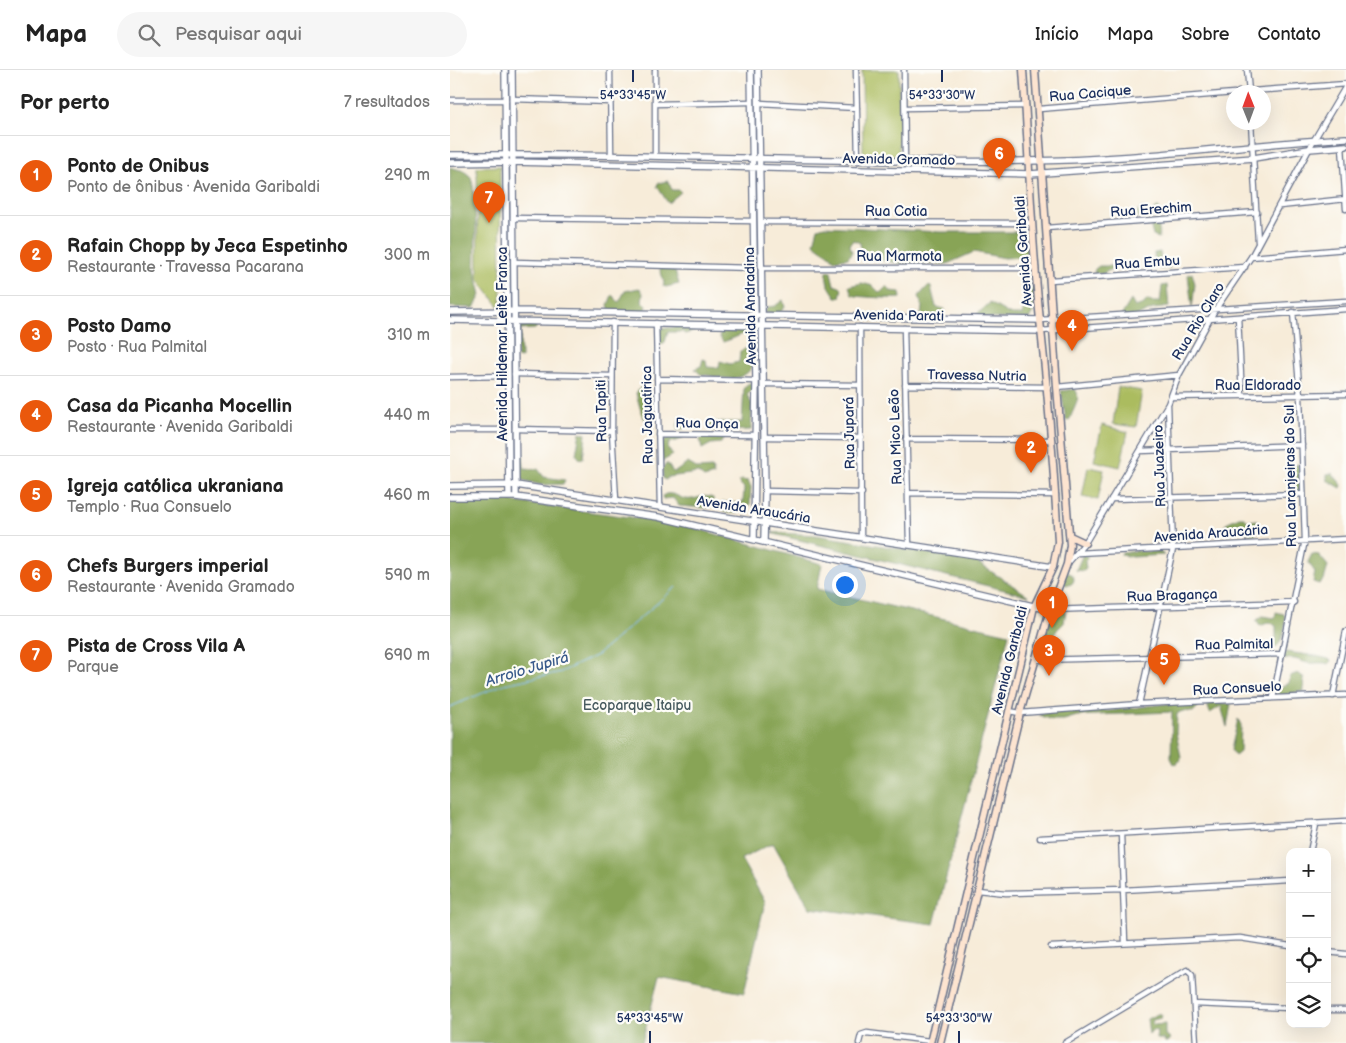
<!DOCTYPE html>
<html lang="pt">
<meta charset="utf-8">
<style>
:root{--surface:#fff;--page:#f6f6f6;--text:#222;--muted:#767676;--line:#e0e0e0;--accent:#ea580c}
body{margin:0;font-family:"Balsamiq Sans",sans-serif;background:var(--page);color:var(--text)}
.controls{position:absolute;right:15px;bottom:15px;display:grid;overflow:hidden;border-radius:10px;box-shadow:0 5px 20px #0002}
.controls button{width:45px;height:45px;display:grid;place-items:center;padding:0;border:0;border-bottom:1px solid var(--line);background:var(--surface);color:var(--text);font:25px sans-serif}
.compass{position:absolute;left:776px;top:15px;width:45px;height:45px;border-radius:50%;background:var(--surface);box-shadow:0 5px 20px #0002;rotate:359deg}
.you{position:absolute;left:394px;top:514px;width:18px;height:18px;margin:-12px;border:4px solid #fff;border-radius:50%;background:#1a73e8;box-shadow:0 0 0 8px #1a73e833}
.badge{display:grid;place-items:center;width:32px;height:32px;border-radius:50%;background:var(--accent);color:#fff;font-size:16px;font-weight:700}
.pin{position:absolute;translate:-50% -41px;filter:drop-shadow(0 1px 2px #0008)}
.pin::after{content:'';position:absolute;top:26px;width:18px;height:15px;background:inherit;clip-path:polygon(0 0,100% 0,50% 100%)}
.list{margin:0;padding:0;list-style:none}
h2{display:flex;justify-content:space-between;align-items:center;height:65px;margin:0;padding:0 20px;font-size:21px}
h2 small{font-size:16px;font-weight:400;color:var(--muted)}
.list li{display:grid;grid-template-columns:32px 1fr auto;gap:15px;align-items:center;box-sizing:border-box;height:80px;padding:0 20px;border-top:1px solid var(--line)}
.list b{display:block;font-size:19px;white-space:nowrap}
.list p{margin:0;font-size:16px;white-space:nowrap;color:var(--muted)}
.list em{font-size:16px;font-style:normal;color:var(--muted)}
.icon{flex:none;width:28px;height:28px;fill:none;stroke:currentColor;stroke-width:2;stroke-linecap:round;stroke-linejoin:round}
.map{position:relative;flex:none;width:896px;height:973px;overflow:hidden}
header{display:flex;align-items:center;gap:30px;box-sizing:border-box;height:70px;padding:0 25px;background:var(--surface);border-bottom:1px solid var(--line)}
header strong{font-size:24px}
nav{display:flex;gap:28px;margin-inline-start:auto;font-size:18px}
.search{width:350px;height:45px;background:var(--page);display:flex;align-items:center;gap:12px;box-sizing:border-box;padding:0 18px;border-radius:28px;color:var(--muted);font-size:19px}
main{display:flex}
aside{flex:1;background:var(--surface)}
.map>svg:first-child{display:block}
</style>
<header>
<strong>Mapa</strong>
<div class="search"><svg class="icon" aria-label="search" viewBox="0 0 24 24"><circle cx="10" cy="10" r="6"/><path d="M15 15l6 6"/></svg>Pesquisar aqui</div>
<nav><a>Início</a><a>Mapa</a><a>Sobre</a><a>Contato</a></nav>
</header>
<main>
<aside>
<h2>Por perto<small>7 resultados</small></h2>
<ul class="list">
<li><span class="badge">1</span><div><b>Ponto de Onibus</b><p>Ponto de ônibus · Avenida Garibaldi</p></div><em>290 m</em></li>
<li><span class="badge">2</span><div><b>Rafain Chopp by Jeca Espetinho</b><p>Restaurante · Travessa Pacarana</p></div><em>300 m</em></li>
<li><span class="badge">3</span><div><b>Posto Damo</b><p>Posto · Rua Palmital</p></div><em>310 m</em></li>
<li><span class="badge">4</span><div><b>Casa da Picanha Mocellin</b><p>Restaurante · Avenida Garibaldi</p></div><em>440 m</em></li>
<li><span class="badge">5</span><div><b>Igreja católica ukraniana</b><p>Templo · Rua Consuelo</p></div><em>460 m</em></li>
<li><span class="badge">6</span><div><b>Chefs Burgers imperial</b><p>Restaurante · Avenida Gramado</p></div><em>590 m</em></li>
<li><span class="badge">7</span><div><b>Pista de Cross Vila A</b><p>Parque</p></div><em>690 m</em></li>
</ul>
</aside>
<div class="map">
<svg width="896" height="973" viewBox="0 0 896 973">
<rect width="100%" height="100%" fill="#fdfcf7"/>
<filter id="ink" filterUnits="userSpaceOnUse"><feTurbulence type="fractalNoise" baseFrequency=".02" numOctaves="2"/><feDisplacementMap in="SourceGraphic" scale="10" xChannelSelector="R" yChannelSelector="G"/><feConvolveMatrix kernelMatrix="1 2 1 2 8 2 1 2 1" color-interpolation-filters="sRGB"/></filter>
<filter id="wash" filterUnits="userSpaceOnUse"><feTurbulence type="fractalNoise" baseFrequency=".0096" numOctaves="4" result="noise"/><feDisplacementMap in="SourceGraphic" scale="20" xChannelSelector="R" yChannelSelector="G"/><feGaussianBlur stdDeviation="1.12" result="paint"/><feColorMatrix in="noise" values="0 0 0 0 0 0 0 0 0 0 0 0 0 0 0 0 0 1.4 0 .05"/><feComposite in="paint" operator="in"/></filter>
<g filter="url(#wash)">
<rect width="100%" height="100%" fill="#f7ecd9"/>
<path fill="#abbc5f" stroke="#63765e" d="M412 0H449V86L413 87Z
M50 96 51 239 28 209 27 97Z
M668 317 692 321 686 357 663 354Z
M652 355 678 362 670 397 644 391Z
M638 397 654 400 648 430 632 427Z"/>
<path fill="#88a456" stroke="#526a5a" d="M0 97 14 101 21 107 23 115 26 155 25 199 31 225 24 238 0 237Z
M218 111 222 120H229L231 122 218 133 207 116 208 113Z
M692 137 700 143 709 137V142L702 147H688L687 143Z
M704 151 709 152V168L703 166 701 158Z
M374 156 490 162H565L578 167 576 187 554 188 524 182 497 194H469L447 193 412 187 410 173 403 170 400 175 402 182 398 188 384 190C378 181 370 181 364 173L368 158Z
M710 182 711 192 719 193 720 198 710 199 705 195 704 183Z
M649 196H661L662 199 652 204 644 203 645 199Z
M211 197 225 201 229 214 216 217 213 216 214 213 210 199Z
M378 200 381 202 384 215 392 218 390 227H386C381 219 373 210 378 200Z
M742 203 745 214 742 238 738 205Z
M578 212 584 220V240L579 249C566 248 535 250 526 245L540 233 561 245H572L576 232Z
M412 213 423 216 430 223 437 216 440 221 450 222 451 228C447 229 405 227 402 225L399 216Z
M717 215 719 237 703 239 685 247 671 246 681 230 685 237 694 234 697 230 701 232H710L712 216Z
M478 216 481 217 486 237 495 239 492 249 471 246 472 236 469 226Z
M189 218 193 223 192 232 197 236 195 242 160 241 158 235 162 225 169 232 175 221Z
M333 230 335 237 328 245 315 243 317 237 325 236Z
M84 254 87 257 85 259 70 260 71 288 67 287 68 257Z
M242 255 245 261 235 264 232 262H218L215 272 210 275 209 259Z
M275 259 298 260C293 265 279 270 273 272L269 266Z
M298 278 302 283 301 299C288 315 266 306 250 304L245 299 251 296 253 289 256 290 257 297 269 298 270 291 280 294 289 292 290 281Z
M194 313C202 323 207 346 202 358L192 345 186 323Z
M299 313 303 314 305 318 297 325 302 334 301 360 260 361 258 358 262 352H292L294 317Z
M625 319C632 328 623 339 620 349L616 351 611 321Z
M230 345 238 352 235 358 228 361 227 358Z
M130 362 136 364 133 388 130 389 126 384Z
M220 366H233L232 369 219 373 218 379 223 385 213 391C209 382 211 370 220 366Z
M252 367H274L271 373 261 374 252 379 250 369Z
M69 379 73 384 74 398 88 399 94 407 115 410 113 414 91 415 72 410 68 400Z
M217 393 222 401 225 402 238 393 248 399 262 398 264 405 254 408 248 403 218 407 216 410 213 409 212 399Z
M848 394 851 417 850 420 841 419 839 414 844 406 843 396Z
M882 403 892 415 891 418 877 410V404Z
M292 410 298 411 301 417 300 435 287 443H276L271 439 273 432 290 433 293 432 294 418 288 412Z
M216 424C225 423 228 427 235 429 247 431 250 423 263 428V435L256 438 229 436 223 428 213 429 212 426Z
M57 431 226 453 372 494 367 519 559 564 484 854 360 838 323 773 291 789 315 832 294 923 209 907 192 973H0V432Z
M789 447H794L797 451 807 450 806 464H798L793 453 775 456 776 453Z
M316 462 366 465 525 491 579 526Z
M686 481 710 482 714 485 683 487 671 485 672 483Z
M633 484 638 487 635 491 636 499 634 501 626 500Z
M862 484 869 485 878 496 874 510 869 514 863 512 865 502 858 492Z
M612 509a6 6 0 1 1 12 0a6 6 0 1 1-12 0Z
M616 540 614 553 607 560 600 571 599 578 593 587 589 581 603 541Z
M826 542 834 544C838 554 832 577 821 580L817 577 826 570V556L820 552 810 556 806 551 812 546 825 548Z
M836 582C851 584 864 585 879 589L881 591 879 594C871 591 861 595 854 592 848 590 842 587 835 590L833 588Z
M848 603 853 607 854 621 831 625 827 623V618L839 613 840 606Z
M763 632 781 634 777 657 771 636 760 643 757 634Z
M713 634 745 635 748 637 743 642 732 641 727 644 726 663 731 687 728 693 724 694 721 688 722 642 647 645 627 646 614 650H602L589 645 594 642 648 639 658 641Z
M788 649 791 655 790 682 785 686 781 680Z
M710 943 712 945 711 948 703 950 702 953 704 955 715 954V964L720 968 718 972H715L714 969H706L707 961 702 960 699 964 697 949Z"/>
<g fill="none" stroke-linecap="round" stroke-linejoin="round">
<path stroke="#7fbef3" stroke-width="1" d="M0 637 54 614 111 602 147 585 226 517"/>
</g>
</g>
<g filter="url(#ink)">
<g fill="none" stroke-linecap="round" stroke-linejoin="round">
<g stroke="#687189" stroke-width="7">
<path id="minor" d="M160 0 161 85
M205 0V86
M406 0 408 91
M454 0 455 92
M797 0 799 22
M789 22 896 14
M62 29 161 32
M0 30H56
M309 33 407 38
M205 34 301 32
M455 38 576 36
M589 39 784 23
M801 52 808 172
M892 76 896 139
M830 136 896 129
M63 148 303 151
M311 152 582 153
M596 158 807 142
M801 187 896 179
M64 192 304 198
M312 198H586
M600 210 795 197
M788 247 792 326
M590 250 896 231
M163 252 162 361 166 430
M206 253 210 437
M410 257 411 468
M454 258 459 475
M591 261 896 239
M64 304 162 306
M0 307 58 306
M207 309 306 311
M314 314 410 315
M455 315 598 317
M607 317 729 305
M721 327 896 324
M65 359 162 361
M0 360H58
M208 364 305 365
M314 367 411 368
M456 369 602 370
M690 381 852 375
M315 421 412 423
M458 423 606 425
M661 429 853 424
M628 483 896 469
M618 493 635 473 718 334 729 305 765 240 801 187 864 70 896 16
M600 540 844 532
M586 590 832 584
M883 626 896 561
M823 628 855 470 850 326 843 242
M689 634 723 479 718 334
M559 641 570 643 689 634 896 625
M671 764 675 872
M590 768 896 751
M860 782 866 754
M527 820 556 823 673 820 840 811
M601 877 790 868 840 876
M877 882 896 884
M744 934 840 938
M877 940H896
M409 973 411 965 417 963 480 971
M615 973 737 900 742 905 746 973"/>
</g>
<g stroke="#687189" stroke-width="8">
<path id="tertiary" d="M55 0 59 426
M62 0 66 427
M301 0 306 311 304 469
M308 0 315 421 314 471
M0 85C192 82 385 94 577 91 684 90 790 75 896 68
M0 93 63 92 580 104 804 88 859 79 896 76
M0 242 64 241 590 250
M0 250 591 261
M0 416 66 415 603 497
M0 427H66L208 447 600 540"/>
</g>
<g stroke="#687189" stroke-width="9">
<path id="secondary" d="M620 466 635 473
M480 973 584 537 603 497 608 472C604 398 598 324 590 250 581 167 579 83 573 0
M490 973 570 643 600 540 617 494 620 475 607 317 585 0"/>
</g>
<use href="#minor" stroke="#fff" stroke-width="4.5"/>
<use href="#tertiary" stroke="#fff" stroke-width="5.5"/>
<use href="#secondary" stroke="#fde4d0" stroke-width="6"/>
</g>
</g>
<path fill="none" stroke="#1b2f5e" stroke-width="2" d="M183 0V12M492 0V12M200 961V973M509 961V973"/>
<g text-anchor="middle" stroke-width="4.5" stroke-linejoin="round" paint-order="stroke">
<g font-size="14" fill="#1b2f5e" stroke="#fdfcf7">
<text transform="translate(640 23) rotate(-5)" y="5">Rua Cacique</text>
<text transform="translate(449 89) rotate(1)" y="5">Avenida Gramado</text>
<text transform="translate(701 139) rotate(-4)" y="5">Rua Erechim</text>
<text x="446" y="146">Rua Cotia</text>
<text transform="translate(573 181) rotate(-94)" y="5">Avenida Garibaldi</text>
<text x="449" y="191">Rua Marmota</text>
<text transform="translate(697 192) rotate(-4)" y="5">Rua Embu</text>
<text transform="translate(300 236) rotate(-91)" y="5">Avenida Andradina</text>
<text transform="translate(449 245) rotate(1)" y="5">Avenida Parati</text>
<text transform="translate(748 251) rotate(-59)" y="5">Rua Rio Claro</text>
<text transform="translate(52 274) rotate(-90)" y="5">Avenida Hildemar Leite Franca</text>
<text transform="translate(527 305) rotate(1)" y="5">Travessa Nutria</text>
<text x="808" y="320">Rua Eldorado</text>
<text transform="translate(151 341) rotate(-91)" y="5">Rua Tapiti</text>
<text transform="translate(197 345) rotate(-91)" y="5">Rua Jaguatirica</text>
<text transform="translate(257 353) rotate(1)" y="5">Rua Onça</text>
<text transform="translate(399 363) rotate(-91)" y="5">Rua Jupará</text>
<text transform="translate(445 367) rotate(-92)" y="5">Rua Mico Leão</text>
<text transform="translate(709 396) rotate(-92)" y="5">Rua Juazeiro</text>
<text transform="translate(840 406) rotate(-91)" y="5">Rua Laranjeiras do Sul</text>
<text transform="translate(304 439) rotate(9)" y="5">Avenida Araucária</text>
<text transform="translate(761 463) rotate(-4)" y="5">Avenida Araucária</text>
<text transform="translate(722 525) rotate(-2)" y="5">Rua Bragança</text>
<text transform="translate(784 574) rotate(-1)" y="5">Rua Palmital</text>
<text transform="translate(559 590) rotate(-76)" y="5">Avenida Garibaldi</text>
<text transform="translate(787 618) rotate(-3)" y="5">Rua Consuelo</text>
</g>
<g font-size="14" fill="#46595e" stroke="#fdfcf7">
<text x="187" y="640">Ecoparque Itaipu</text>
</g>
<g font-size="15" font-style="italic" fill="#395a8b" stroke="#fdfcf7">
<text transform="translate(77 599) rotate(-17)" y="5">Arroio Jupirá</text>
</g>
</g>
<g font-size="12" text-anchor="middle" fill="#1b2f5e" stroke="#fdfcf7" stroke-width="4.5" stroke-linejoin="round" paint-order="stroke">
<text x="183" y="29">54°33'45"W</text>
<text x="492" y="29">54°33'30"W</text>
<text x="200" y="952">54°33'45"W</text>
<text x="509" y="952">54°33'30"W</text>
</g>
</svg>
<div class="controls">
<button>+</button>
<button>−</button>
<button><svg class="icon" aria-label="locate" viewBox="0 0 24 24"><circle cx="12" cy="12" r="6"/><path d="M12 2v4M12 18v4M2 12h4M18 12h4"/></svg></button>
<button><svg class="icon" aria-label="layers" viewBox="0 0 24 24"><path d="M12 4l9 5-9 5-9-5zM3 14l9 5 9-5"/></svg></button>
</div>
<svg class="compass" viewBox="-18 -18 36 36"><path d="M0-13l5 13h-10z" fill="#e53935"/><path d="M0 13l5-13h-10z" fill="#767676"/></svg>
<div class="you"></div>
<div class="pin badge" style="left:602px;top:558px">1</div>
<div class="pin badge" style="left:581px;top:403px">2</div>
<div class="pin badge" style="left:599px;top:606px">3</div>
<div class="pin badge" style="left:622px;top:281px">4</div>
<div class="pin badge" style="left:714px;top:615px">5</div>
<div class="pin badge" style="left:549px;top:109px">6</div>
<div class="pin badge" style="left:39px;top:153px">7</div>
</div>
</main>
